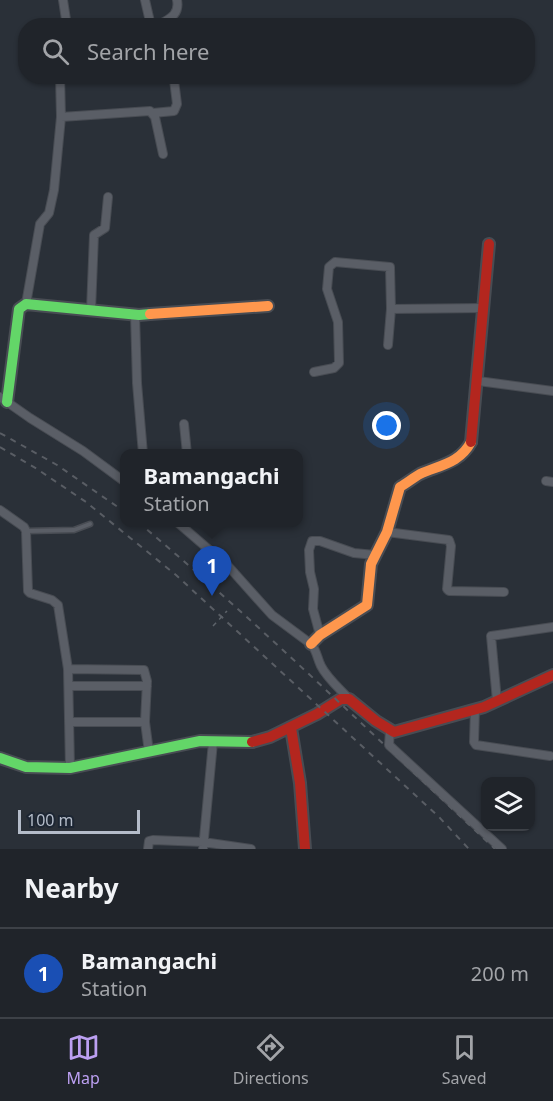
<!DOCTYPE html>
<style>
:root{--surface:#20242a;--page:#282c32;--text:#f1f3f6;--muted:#a2a4a8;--line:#3d4147;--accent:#bca0f2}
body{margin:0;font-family:"Noto Sans",sans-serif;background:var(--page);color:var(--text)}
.controls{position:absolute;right:18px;bottom:18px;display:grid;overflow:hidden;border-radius:12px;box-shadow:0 2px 4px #0004}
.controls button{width:54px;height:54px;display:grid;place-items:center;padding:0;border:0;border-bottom:2px solid var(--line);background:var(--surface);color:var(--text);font:30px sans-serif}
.scale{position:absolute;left:18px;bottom:15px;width:122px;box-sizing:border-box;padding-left:6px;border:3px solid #b4bcc9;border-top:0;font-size:16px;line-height:21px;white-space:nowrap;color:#b4bcc9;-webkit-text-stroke:4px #1d2633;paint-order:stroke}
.you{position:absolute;left:387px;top:426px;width:21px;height:21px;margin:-15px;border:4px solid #fff;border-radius:50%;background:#1a73e8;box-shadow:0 0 0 9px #1a73e833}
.badge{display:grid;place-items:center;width:39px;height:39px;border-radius:50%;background:var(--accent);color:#fff;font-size:20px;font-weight:700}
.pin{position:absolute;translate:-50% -50px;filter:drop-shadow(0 2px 3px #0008)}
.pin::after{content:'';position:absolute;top:32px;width:21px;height:18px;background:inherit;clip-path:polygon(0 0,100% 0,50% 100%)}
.popup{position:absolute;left:120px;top:449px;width:183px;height:78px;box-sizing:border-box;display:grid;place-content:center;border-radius:12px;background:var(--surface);filter:drop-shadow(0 2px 4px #0005);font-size:20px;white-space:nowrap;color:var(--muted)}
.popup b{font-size:22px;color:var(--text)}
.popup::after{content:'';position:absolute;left:50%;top:100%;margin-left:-12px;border:12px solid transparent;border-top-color:var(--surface)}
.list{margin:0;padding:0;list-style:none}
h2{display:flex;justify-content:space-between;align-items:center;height:78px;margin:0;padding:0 24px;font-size:26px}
h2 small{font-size:20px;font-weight:400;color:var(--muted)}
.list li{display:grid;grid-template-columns:39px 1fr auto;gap:18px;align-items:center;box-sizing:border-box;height:90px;padding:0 24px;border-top:2px solid var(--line)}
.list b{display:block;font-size:22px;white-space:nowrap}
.list p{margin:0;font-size:20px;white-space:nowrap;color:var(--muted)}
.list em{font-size:20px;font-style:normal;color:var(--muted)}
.icon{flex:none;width:33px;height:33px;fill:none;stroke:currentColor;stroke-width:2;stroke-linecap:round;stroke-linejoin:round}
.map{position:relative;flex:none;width:553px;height:849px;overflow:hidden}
.search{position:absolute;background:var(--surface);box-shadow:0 2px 4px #0004;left:18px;right:18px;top:18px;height:66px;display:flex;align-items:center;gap:15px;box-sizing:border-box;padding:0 21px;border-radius:24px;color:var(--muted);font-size:22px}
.sheet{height:168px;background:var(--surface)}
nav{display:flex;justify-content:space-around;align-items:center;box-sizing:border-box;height:84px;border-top:2px solid var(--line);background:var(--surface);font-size:16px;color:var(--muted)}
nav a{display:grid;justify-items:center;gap:3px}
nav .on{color:var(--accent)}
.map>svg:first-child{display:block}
</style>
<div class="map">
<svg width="553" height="849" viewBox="0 0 553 849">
<rect width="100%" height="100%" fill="#2a3038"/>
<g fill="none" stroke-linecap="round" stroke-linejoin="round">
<g stroke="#484c53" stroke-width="7">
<path id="lane" d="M27 531 74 530 90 524"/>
</g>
<g stroke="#484c53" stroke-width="10">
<path id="street" d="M63 0 67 26
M145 0 151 26
M157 26C169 19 180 15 177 0
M153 113 174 111 177 104 174 80
M61 117 150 111 155 117 163 154
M26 304 40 224 49 213 54 190 61 117 60 76
M91 310 94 235 105 228 108 197
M135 314 137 383 143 454
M388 345 391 309
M314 372 334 368 339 363 338 322 327 289 329 267 335 262 390 267 391 309 484 308
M478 381 553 391
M0 397 30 418 83 451 125 482
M184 424 187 454
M546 481 553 482
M0 510 24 527 26 531 28 591 30 593 52 600 58 605 68 669 70 768
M177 522 229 567 272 615 311 644C317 651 317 658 321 666 327 678 340 689 349 699
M387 532 449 540 451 546 447 589 449 591 504 592
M320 635 313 609 314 589 310 572 309 550 312 541H320L354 553 375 555
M68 669 144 670 147 681 145 722 149 752
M69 686H147
M497 701 491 636 553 627
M475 709 474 742 476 745 550 756
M69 722H145
M390 730 389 745 502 849
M148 849 149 841 153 840 203 842 251 849
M203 849 213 742"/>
</g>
<g stroke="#484c53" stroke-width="14">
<path id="fast" d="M7 402 19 309 26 304 139 315 150 314
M0 758 26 767 70 768 200 741 252 742"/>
</g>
<g stroke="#484c53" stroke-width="14">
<path id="slow" d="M150 314 268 306
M311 644 320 635 367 605 371 564 387 532 400 487C407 483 413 478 420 474 440 465 460 463 471 442"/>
</g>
<g stroke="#484c53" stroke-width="14">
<path id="jam" d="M471 442 489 244
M291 728 300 783 305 849
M252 742 270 737 317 714 341 699H349L376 721 394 732 484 707 553 675"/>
</g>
<use href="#lane" stroke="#5a5e66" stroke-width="4"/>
<use href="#street" stroke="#5a5e66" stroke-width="8"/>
<use href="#fast" stroke="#63d668" stroke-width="10"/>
<use href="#slow" stroke="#ff974d" stroke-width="10"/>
<use href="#jam" stroke="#b3261e" stroke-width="10"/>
<path stroke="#595d64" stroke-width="2" stroke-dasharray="6 6" stroke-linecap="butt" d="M0 433 57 465 125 512
M0 447 37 469 86 502 176 575 439 817 469 849
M138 522C262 626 377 739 495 849"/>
<path stroke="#5d636a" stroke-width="1.5" stroke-dasharray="4.5 4.5" stroke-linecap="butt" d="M213 626 227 611"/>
</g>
</svg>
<div class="controls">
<button><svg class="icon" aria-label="layers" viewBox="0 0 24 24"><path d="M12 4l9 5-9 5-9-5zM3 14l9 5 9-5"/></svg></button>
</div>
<div class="scale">100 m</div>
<div class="you"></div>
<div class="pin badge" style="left:212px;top:596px;background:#1a4fb4">1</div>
<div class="popup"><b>Bamangachi</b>Station</div>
<div class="search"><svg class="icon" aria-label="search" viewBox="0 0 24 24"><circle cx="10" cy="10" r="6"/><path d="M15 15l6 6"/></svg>Search here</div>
</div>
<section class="sheet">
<h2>Nearby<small></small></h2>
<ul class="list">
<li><span class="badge" style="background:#1a4fb4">1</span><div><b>Bamangachi</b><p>Station</p></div><em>200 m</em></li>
</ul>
</section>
<nav>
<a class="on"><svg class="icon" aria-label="map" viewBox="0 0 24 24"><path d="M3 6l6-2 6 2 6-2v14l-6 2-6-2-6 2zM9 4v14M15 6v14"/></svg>Map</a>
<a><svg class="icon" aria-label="directions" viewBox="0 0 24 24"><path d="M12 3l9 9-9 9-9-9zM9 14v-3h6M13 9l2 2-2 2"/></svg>Directions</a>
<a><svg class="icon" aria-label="saved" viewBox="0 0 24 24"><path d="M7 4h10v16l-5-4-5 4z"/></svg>Saved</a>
</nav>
